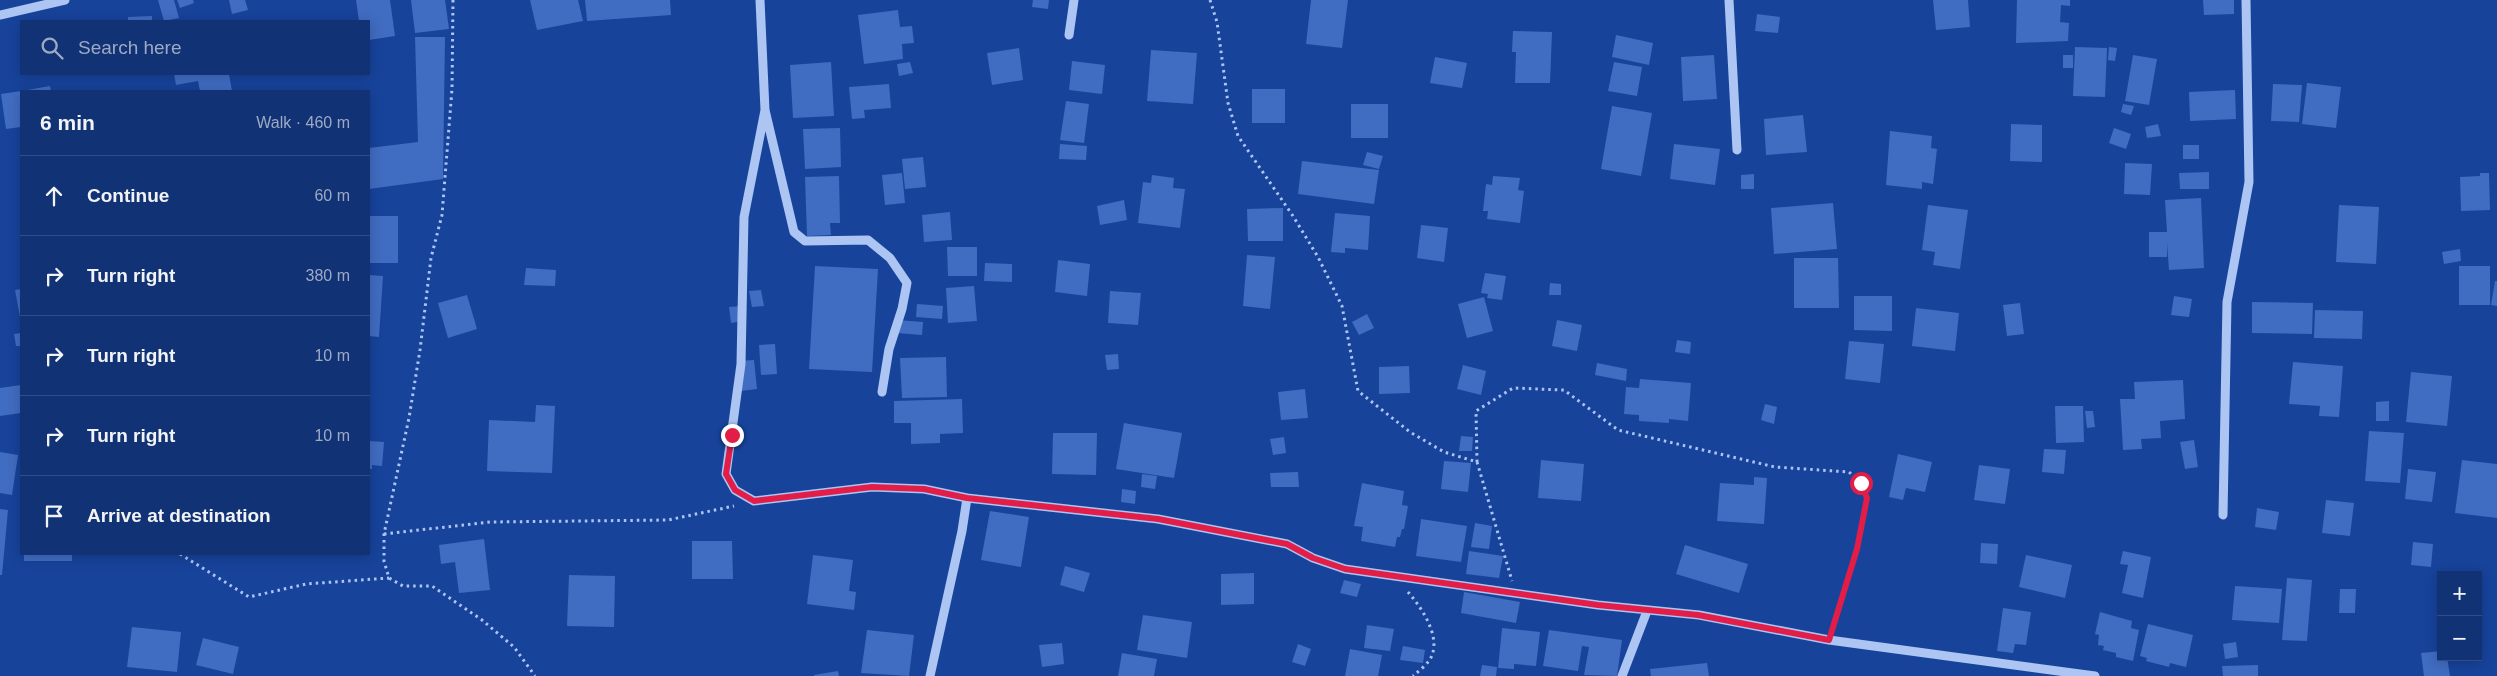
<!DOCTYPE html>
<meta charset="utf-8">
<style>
:root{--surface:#113274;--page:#1e3e7c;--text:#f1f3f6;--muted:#9caac5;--line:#304d86}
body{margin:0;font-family:Arial,sans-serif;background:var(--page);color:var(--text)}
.controls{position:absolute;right:15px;bottom:15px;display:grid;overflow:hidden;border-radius:0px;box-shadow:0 2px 12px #0003}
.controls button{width:45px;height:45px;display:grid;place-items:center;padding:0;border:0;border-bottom:1px solid var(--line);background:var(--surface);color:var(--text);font:25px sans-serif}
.stop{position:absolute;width:15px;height:15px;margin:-11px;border:4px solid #e11d48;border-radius:50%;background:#fff}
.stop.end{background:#e11d48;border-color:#fff;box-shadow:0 1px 5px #0008}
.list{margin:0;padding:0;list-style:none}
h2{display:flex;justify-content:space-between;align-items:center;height:65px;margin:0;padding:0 20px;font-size:21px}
h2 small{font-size:16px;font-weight:400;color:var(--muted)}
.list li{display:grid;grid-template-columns:32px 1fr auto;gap:15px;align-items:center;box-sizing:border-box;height:80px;padding:0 20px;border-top:1px solid var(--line)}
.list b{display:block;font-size:19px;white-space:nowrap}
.list em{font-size:16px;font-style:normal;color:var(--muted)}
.icon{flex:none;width:28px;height:28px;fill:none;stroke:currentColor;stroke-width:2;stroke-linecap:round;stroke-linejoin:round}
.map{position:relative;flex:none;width:2497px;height:676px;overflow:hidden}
.search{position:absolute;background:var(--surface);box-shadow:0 2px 12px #0003;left:20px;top:20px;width:350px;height:55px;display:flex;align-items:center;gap:12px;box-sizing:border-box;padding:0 18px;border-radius:0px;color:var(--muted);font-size:19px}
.panel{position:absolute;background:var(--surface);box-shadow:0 2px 12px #0003;left:20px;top:90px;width:350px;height:465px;border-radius:0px}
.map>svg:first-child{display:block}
</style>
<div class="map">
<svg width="2497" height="676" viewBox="0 0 2497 676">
<rect width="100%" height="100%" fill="#17439b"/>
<path fill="#406cc1" d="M158 0H174L179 18 164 21Z
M177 0H193L194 3 180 8Z
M229 0H245L248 10 232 14Z
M356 0H390L395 36 369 40V21H359Z
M411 0H445L449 29 415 33Z
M530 0H578L583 21 537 30Z
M585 0H670L671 15 587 21Z
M1033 0H1049L1048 9 1032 7Z
M1311 0H1348L1342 48 1306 44Z
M1933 0H1968L1970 27 1936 30Z
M2017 0H2070V6L2061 5 2060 22 2069 23 2068 41 2016 43Z
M2203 0H2234V14L2204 15Z
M898 10 900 27 912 26 914 43 902 44 903 59 864 64 858 15Z
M1757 14 1780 17 1778 33 1755 31Z
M152 16V21H128V17Z
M1513 31 1552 32 1550 83H1515L1516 52H1512Z
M1616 35 1653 43 1649 65 1612 57Z
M415 37H445L443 179 369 189V148L418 142Z
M2075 47 2107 48 2105 97 2073 96Z
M2109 47 2117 48 2115 61 2108 60Z
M1019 48 1023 80 992 85 987 53Z
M1151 50 1197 53 1193 104 1147 101Z
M1714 55 1717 99 1683 101 1681 57Z
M2063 55H2073V68H2063Z
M2133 55 2157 59 2149 105 2125 101Z
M1435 57 1467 63 1462 88 1430 83Z
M1072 61 1105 65 1102 94 1069 90Z
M831 62 834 116 793 118 790 65Z
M910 62 913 73 899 76 897 64Z
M1614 62 1642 67 1637 96 1608 91Z
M174 74H229L232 91H200L198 81 176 85Z
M2307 83 2341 87 2336 128 2302 124Z
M889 84 891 108 864 110 865 118 852 119 849 87Z
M2273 84 2302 85 2299 122 2271 121Z
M50 86 51 91H27V90Z
M1252 89H1285V123H1252Z
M2235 90 2236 119 2190 121 2189 92Z
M21 91V127L6 129 1 94Z
M1066 101 1089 104 1084 143 1060 140Z
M1351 104H1388V138H1351Z
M2123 104 2134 106 2131 115 2121 112Z
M1612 106 1652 113 1641 176 1601 169Z
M1803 115 1807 152 1766 155 1764 119Z
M2011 124 2042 125V162L2010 161Z
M2158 124 2161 136 2147 138 2145 127Z
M840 128 841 167 805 169 803 129Z
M2114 128 2131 134 2126 149 2109 143Z
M1890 131 1932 136 1931 148 1937 149 1933 184 1922 182V189L1886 185Z
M1060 144 1087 146 1086 160 1059 159Z
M1674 144 1720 149 1715 185 1670 179Z
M2183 145H2199V159H2183Z
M1367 152 1383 156 1379 169 1363 165Z
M923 157 926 187 905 189 902 159Z
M1302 161 1379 170 1374 204 1298 194Z
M2125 163 2152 164 2150 195 2124 194Z
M2209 172V189H2180L2179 173Z
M902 173 905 203 885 205 882 175Z
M2480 173H2489L2490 210 2461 211 2460 177 2480 176Z
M1754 174V189H1741V175Z
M1152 175 1174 178 1173 188 1185 189 1180 228 1138 223 1143 182 1151 183Z
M839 176 840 223H830L831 235 807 236 805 177Z
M1493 176 1520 178 1518 190 1524 191 1520 223 1487 219 1488 211H1483L1486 184 1492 185Z
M2201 198 2204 268 2169 270 2167 243V257H2149V232H2167L2165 200Z
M1124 200 1127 220 1100 225 1097 206Z
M1833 203 1837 249 1774 254 1771 208Z
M1928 205 1968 210 1960 269 1933 265 1935 252 1922 250Z
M2339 205 2379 207 2376 264 2336 262Z
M1283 208V241H1248L1247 209Z
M950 212 952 240 924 242 922 215Z
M1335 213 1370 216 1368 250 1345 248V253L1331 252Z
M369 216H398V263H369Z
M1421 225 1448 228 1444 262 1417 258Z
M947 247H977V276H948Z
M2460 249 2461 261 2444 264 2442 252Z
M1247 255 1275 257 1270 309 1243 306Z
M1794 258H1838L1839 308H1794Z
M1058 260 1090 264 1087 296 1055 292Z
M985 263 1012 264V282L984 281Z
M815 266 878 269 872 372 809 369Z
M2459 266H2490V305H2459Z
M526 268 556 270 555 286 524 285Z
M1485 273 1506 276 1502 300 1487 298 1488 294 1481 293Z
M369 275 383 276 379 337 369 336Z
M2495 281H2497V306L2491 305Z
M1550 283 1561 284V295H1549Z
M974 286 977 321 948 323 946 288Z
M21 289V317H20L15 290Z
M761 290 764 306 752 307 749 291Z
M1110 291 1141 293 1138 325 1108 323Z
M467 295 477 329 448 338 438 303Z
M1854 296H1892V331L1854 330Z
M2174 296 2192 299 2189 317 2171 315Z
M1484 297 1493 331 1467 338 1458 304Z
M2252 302 2313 303 2312 334 2252 333Z
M2020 303 2024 334 2007 336 2003 305Z
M917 304 943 306 942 319 916 317Z
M741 306 743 321 731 323 729 307Z
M1916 308 1959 313 1955 351 1912 346Z
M2315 310 2363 311 2362 339 2314 338Z
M1367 314 1374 328 1359 335 1352 322Z
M897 320 923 322 922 335 896 333Z
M1557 320 1582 325 1577 351 1552 346Z
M21 333V346H16L14 334Z
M1677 340 1691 342 1690 354 1675 352Z
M1849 341 1884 344 1880 383 1845 379Z
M775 344 777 374 761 375 759 345Z
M1118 354 1119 369 1107 370 1105 355Z
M946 357 947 397 902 398 900 358Z
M754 360 757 389 741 391 738 361Z
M2293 362 2343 366 2339 417 2319 416 2320 406 2289 404Z
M1597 363 1627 369 1626 381 1595 375Z
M1463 365 1486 371 1481 395 1457 389Z
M1409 366 1410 393 1379 394V367Z
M2411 372 2452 376 2447 426 2406 422Z
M1640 379 1691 383 1688 421 1669 419V423L1639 421V415L1624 414 1626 387 1639 388Z
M2183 380 2185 419 2160 421 2161 438 2141 439 2142 449 2123 450 2120 399H2135L2134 382Z
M21 385V413L0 416V388Z
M1305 389 1308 418 1281 420 1278 392Z
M962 399 963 433 940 434V443L911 444V423H894V401Z
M2389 401V421H2376V402Z
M1765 404 1777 407 1774 424 1761 420Z
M536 405 555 406 552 473 487 471 489 420 535 422Z
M2055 406H2083L2084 442 2056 443Z
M2085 411H2093L2095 427 2087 428Z
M1124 423 1182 433 1174 478 1116 469Z
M2369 431 2404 433 2400 483 2365 481Z
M1053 433H1097L1096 475 1052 474Z
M1461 436 1473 437 1472 451H1459Z
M1284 437 1286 453 1273 455 1270 439Z
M2194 440 2198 467 2185 469 2180 442Z
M369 441 384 442 382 466 372 465V469H369Z
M2044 449 2066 450 2064 474 2042 472Z
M0 452 18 455 12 495 0 493Z
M1898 454 1932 462 1925 492 1906 488 1903 500 1889 497Z
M1541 460 1584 464 1581 501 1538 498Z
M2462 460 2497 464V518L2455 513Z
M1444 461 1471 463 1468 492 1441 489Z
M1979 465 2010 469 2005 504 1974 500Z
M2408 469 2436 472 2432 502 2405 499Z
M1298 472 1299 487H1271L1270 473Z
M1142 474 1157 476 1155 489 1141 487Z
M1754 477 1767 478 1764 524 1717 521 1720 483 1754 485Z
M1362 483 1404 491 1402 505 1408 506 1404 529H1402L1400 537H1397L1395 547 1361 541 1363 527 1354 526Z
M1122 489 1136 491 1135 504 1121 502Z
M2326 500 2354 503 2350 536 2322 533Z
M2257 508 2279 512 2276 530 2255 527Z
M0 509 8 510 2 575H0Z
M990 511 1029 517 1021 567 981 560Z
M1421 519 1467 526 1461 562 1416 556Z
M1475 523 1492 526 1489 549 1471 547Z
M484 539 490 590 459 593 455 562 441 564 439 545Z
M692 541H732L733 579H692Z
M2413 542 2433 544 2431 567 2411 565Z
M1981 543 1998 544 1997 564 1980 563Z
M1685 545 1748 564 1739 593 1676 574Z
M1469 551 1503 556 1499 578 1466 574Z
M2123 551 2151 557 2143 598 2122 593 2128 565 2120 564Z
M24 554H72V561H24Z
M813 555 853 560 849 591 856 592 854 610 807 604Z
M2026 555 2072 565 2065 598 2019 587Z
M1065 566 1090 573 1084 592 1060 585Z
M1254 573V604L1221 605V574Z
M569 575 615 576 614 627 567 626Z
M2287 578 2312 580 2307 641 2282 640Z
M1344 580 1361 584 1357 597 1340 593Z
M2235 586 2282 589 2279 623 2232 620Z
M2340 589H2356L2355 613H2339Z
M1464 592 1520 602 1516 623 1461 613Z
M2003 608 2031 612 2026 645 2015 644 2013 653 1997 651Z
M2100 612 2132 621 2131 628 2139 630 2133 661 2116 657V653L2103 650 2104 646 2098 645 2099 635 2095 634Z
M1143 615 1192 622 1187 658 1137 650Z
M2148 624 2193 635 2186 667 2170 663 2169 667 2146 661 2147 658 2140 656Z
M1367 625 1394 629 1390 651 1364 648Z
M132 627 181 632 177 672 127 667Z
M1502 628 1540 632 1536 666 1514 664V669L1498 668Z
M867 630 914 635 909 676 861 673Z
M1549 630 1622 640 1617 676 1584 675 1589 647 1582 646 1578 671 1543 666Z
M203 638 239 647 233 674 196 665Z
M2236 642 2238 657 2225 659 2223 644Z
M1062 643 1064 664 1042 667 1039 645Z
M1298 644 1311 649 1305 666 1292 662Z
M1403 646 1425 650 1423 663 1400 660Z
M1350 649 1382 655 1378 676H1345Z
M2441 651V657H2447L2450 676H2424L2421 653Z
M1122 653 1157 659 1154 676H1118Z
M1707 663 1709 676H1651L1650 669Z
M1482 665 1497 667 1496 676H1480Z
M2258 665V676H2223L2222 666Z
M838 671 839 676H814V675Z"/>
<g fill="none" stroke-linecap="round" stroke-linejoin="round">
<path stroke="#adc5f2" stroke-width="3" stroke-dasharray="2.5 4" stroke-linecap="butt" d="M453 0 452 89 442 215 431 258 420 350 409 418 384 534V561L389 578 403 586H432L482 620 514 647 535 676
M1210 0 1217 22 1228 103 1238 136 1293 216 1318 257 1342 306 1358 391 1410 432 1444 452 1477 462 1476 411 1513 388 1564 390 1618 430 1775 467 1849 472 1861 483 1867 498 1857 549 1833 627
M1477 462 1512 581
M384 534 490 522 668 520 734 506
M180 554 249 597 306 584 389 578
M1408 592C1421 607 1438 632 1433 652 1431 662 1420 670 1413 676"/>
<path stroke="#adc5f2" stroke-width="9" d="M760 0 765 110 794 232 805 241 868 240 890 258 907 283 902 309 889 349 882 392
M1729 0 1737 150
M0 15 65 0
M1069 35 1074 0
M765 110 744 217 741 364 726 474 735 490 754 501 872 487 924 489 967 498 962 531 930 676
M967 498 1158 519 1287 544 1313 558 1345 569 1598 605 1699 615 1829 640 2095 676
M2223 515 2227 302 2249 182 2246 0
M1622 676 1647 611"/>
</g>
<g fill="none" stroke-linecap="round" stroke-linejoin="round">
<path stroke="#e11d48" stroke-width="6" d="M732 435 726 474 735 490 754 501 872 487 924 489 967 498 1158 519 1287 544 1313 558 1345 569 1598 605 1698 615 1829 640 1857 549 1867 498 1861 483"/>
</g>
</svg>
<div class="controls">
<button>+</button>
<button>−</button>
</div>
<div class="stop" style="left:1861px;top:483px"></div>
<div class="stop end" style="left:732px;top:435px"></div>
<div class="search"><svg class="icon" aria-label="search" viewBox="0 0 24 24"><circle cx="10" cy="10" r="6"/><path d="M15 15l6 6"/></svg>Search here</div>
<section class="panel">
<h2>6 min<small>Walk · 460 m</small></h2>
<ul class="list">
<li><svg class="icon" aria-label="ahead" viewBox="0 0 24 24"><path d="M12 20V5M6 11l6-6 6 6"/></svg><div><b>Continue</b></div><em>60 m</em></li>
<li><svg class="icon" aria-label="right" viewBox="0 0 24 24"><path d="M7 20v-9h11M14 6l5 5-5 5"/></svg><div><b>Turn right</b></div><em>380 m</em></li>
<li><svg class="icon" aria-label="right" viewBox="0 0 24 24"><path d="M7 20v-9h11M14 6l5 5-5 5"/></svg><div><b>Turn right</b></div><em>10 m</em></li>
<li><svg class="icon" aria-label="right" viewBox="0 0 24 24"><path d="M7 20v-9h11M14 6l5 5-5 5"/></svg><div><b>Turn right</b></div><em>10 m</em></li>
<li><svg class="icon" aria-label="arrive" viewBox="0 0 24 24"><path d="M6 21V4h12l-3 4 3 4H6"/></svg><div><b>Arrive at destination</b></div></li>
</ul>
</section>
</div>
